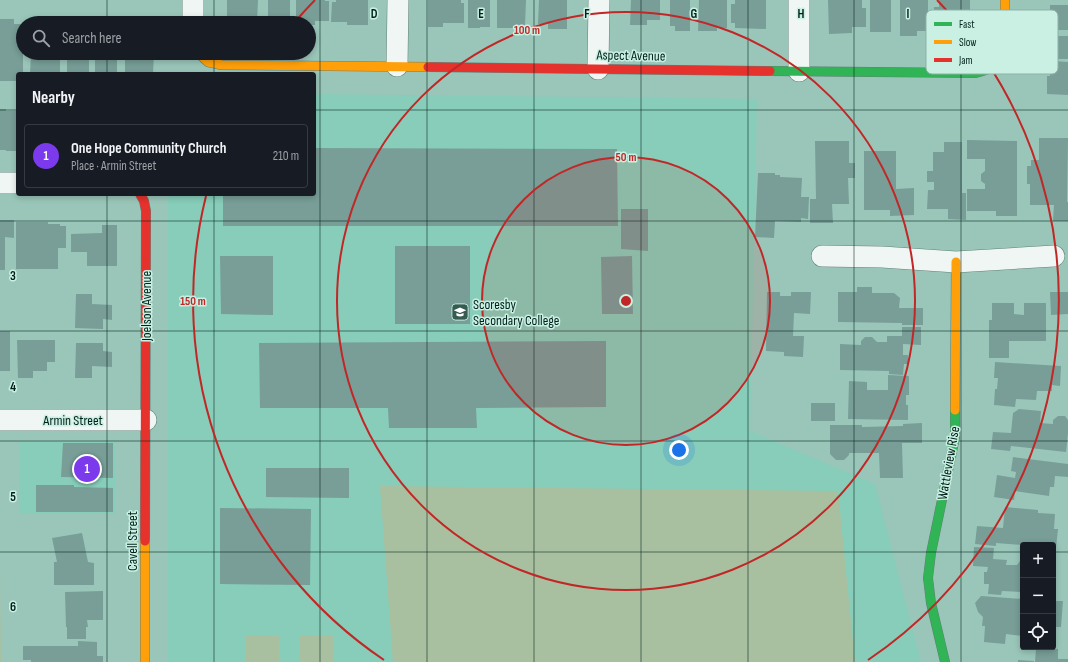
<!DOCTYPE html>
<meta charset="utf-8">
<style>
:root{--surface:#171b24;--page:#242831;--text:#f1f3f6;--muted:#9ea1a6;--line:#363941;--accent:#7c3aed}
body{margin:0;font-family:"Sofia Sans Condensed",sans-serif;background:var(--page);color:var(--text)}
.controls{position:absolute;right:12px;bottom:12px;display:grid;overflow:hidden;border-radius:4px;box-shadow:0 2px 6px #0003}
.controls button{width:36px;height:36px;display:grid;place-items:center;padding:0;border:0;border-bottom:1px solid var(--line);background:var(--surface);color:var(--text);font:20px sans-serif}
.you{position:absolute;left:679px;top:450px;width:14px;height:14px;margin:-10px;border:3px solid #fff;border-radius:50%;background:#1a73e8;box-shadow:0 0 0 6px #1a73e833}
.badge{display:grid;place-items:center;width:26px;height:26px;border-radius:50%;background:var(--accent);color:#fff;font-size:13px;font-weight:700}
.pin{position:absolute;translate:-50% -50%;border:2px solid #fff;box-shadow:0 1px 4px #0006}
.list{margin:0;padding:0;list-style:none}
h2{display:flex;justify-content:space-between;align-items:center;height:52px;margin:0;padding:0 16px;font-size:17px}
h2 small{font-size:13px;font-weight:400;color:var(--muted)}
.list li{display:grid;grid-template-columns:26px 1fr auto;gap:12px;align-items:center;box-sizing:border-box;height:64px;margin:0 8px 8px;padding:0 8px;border:1px solid var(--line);border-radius:4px}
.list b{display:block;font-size:15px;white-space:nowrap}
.list p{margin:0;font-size:13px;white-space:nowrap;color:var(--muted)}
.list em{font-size:13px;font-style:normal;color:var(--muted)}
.icon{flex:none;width:22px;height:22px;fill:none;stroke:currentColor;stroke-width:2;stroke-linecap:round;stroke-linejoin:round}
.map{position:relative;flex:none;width:1068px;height:662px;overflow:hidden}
.search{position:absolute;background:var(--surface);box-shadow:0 2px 6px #0003;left:16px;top:16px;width:300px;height:44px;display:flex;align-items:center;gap:10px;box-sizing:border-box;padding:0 14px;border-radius:22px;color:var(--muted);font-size:15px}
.panel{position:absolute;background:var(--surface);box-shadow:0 2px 6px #0003;left:16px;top:72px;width:300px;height:124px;border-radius:4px}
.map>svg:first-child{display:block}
</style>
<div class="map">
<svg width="1068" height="662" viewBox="0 0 1068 662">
<rect width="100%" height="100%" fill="#9ac6b9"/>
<path fill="#87cdb9" d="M314 94 757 99 750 431 875 484 921 662H168V194H314Z
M20 442H115V514H19Z"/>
<path fill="#a9c0a0" d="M380 486 838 491 855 662H393Z
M0 576 1 662H0Z
M246 635H279V662H246Z
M300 635H333V662H300Z"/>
<path fill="#789e97" d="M227 0H258L257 23H227Z
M268 0H290V23H268Z
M296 0H325V1H329V21H315V25H309V23H296Z
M336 0H368V25H347V22H331L332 2H336Z
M428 0H461V3H464V23H443V27H428Z
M468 0H490V27H480V28H468Z
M497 0H526L525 25H515V28H497Z
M539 0H567V29H548V24H538Z
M631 0H660V20H647V25H630Z
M670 0H690V31H675V26H670Z
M699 0H727V28H717V31H698Z
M735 0H766V29L735 28V23H731V4H735Z
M828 0H862V8H866V27H852V33L829 34Z
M870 0H891V32H870Z
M900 0H928V31H917V36H900Z
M939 0H970V33H948V26H934V7H939Z
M1050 5H1068V30H1046V10H1050Z
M31 17 49 18V23H31Z
M0 19H14V24H23V74H18V81H0Z
M67 19 90 20V23H67Z
M96 20 118 21V23H96Z
M1045 36H1068V59H1048V52H1045Z
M31 53H60V74H30Z
M67 53H89V74H67Z
M95 53H117V74H95Z
M125 53H154L153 74H125Z
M1053 61 1068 62V95L1047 94V76H1050V65H1053Z
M0 109H6V111H18V151H6V150H0Z
M1039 138H1068L1067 202H1068V221H1053L1054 205H1030V184H1027V166H1031V160H1039Z
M967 140 1017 141V216H996V211H967V189H985V184L981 181V174L985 171V159H967Z
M815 141H849V163H855V178H848L849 204H832L833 223H810V199H816Z
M944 142H962V193H966V220L948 219V209H927L928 190H934V182H927V171H933V152H944Z
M314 148 617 149 618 226H223V194H314Z
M864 151H896V189L914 188V215L890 216V210H864Z
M758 173H775V175H780V177L802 178 801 197H809L808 219 801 218V222L775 221 774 238 755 237Z
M621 209H648V251L621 249Z
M0 220H14V238L5 237V270H0Z
M16 222H48V224H60V226H66V248H58V269H16Z
M102 225H117V266H87V252H71V234L102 233Z
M395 246H470V324H395Z
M220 256H273V315L221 314Z
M632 256 633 314H602L601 257Z
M857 287H872V293H894L900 298 899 308H923V325H902V323L838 322V292H857Z
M767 292H780V296H791V292H811L810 314 794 313 793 336H804L803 357 784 356V352L766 351Z
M1050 292H1068V314L1051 315Z
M76 294H92V304L112 305V320L103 319V329L75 328Z
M992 303H1014V314L1024 315V303H1046V341H1009V358H989V320H992Z
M902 327H921V345L903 344V355H908V364H904L903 375 889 374V371L840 370V344L861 345V341L865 337H872L877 342H887V336H902Z
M0 331H10V371H0Z
M17 340H55V362H47V371H33V378H18Z
M606 341V407L476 408 477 428H389L388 408H260L259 343Z
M76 343H103V351L112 352V367L92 366V378H75Z
M995 362 1061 366 1060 386 1052 385V391H1037L1036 400 1016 399 1015 407 994 405 995 389H997L998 378H994Z
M888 375 909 376V395H906V405H908V420L848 419 849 381 867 382V390H888Z
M811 403H835V421H811Z
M1019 409 1041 411 1040 423 1053 424V420L1058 416H1065L1068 420V433L1066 452 1011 446 1010 451 991 449 993 432 1011 433 1013 413Z
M922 423V443H902L903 478H880L879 453H849V455L844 460H836L830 454V425H862V427L903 426V424Z
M63 443H113V478L61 477Z
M1013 457 1068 464V477L1055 476 1054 487H1050L1049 496 1015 491 1014 500 994 497 997 475 1015 478 1016 472 1011 471Z
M266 468H349V498L266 497Z
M36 485H74V487L113 488V512H36Z
M1005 507 1038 510V513L1055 514 1054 529H1058L1056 548H1053V545H1023L996 543V546L975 544 977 526 1003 528Z
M220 508 311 509 310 585 220 584Z
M82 533 88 562 94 563V585H54V562H57L52 538Z
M974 547 994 548 993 559 1007 560 1006 565H1017L1020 561H1023V592L1002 591 1001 595 988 594 989 584H984V572H987L988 567 973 566Z
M103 591V620H87L88 627H86V639H67V627H66L65 592Z
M981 596 1023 599V636L1006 634 1005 644 984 642 985 626H982L983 617 978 612 975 603Z
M1053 601H1063L1061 627H1053Z
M78 641 97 642V656H103V662H31V660H23V646H78Z
M1036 648 1058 649V659H1068V662H1035Z
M1018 660 1034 661V662H1018Z"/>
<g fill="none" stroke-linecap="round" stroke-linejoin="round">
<g stroke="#618178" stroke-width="22">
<path id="street" d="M193 0V23
M397 66 398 0
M598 69 599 0
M799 71V0
M0 183H18
M822 256 882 257 956 262 1054 256
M0 420H146"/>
</g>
<g stroke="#618178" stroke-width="10">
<path id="fast" d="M770 71 976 73C988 70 998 66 1002 54
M945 662 931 603 928 578 931 553 955 437V410"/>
</g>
<g stroke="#618178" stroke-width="10">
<path id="slow" d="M198 53 208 62 222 65 428 67
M1002 54 1005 33V0
M955 410 956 262
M145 662V541"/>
</g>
<g stroke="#618178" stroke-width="10">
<path id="jam" d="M428 67 770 71
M140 194 144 201 146 211 145 541"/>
</g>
<use href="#street" stroke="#f0f6f4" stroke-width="21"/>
<use href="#fast" stroke="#30b455" stroke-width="9"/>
<use href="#slow" stroke="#ff9f0a" stroke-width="9"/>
<use href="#jam" stroke="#e5322d" stroke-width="9"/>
</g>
<path fill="none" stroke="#002119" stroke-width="1" stroke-opacity="0.55" d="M107 0V23M214 0V23M320 0V662M427 0V662M534 0V662M641 0V662M748 0V662M854 0V662M961 0V662M107 53V74M214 53V74M0 110H18M314 110H1068M107 194V662M214 194V662M0 221H1068M0 331H1068M0 441H1068M0 552H1023M1053 552H1068"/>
<circle cx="626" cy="301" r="144" fill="#c12726" fill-opacity=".12"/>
<g fill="none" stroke="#c12726" stroke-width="2">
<circle cx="626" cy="301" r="144"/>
<circle cx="626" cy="301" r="289"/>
<path d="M384 660A433 433 0 0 1 206 196M294 23A433 433 0 0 1 315 0M937 0A433 433 0 0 1 868 660"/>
</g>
<defs>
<g id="school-square" transform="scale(0.9)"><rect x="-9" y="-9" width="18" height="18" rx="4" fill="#365b51" stroke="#caf0e4"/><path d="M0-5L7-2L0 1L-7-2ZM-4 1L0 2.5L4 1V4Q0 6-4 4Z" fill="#fff"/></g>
</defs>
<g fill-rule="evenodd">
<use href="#school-square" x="460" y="312"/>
</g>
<g text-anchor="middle" stroke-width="3" stroke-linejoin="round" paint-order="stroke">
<g font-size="14" fill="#002119" stroke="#caf0e4">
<text transform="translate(631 55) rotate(1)" y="5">Aspect Avenue</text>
<text transform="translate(146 306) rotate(-90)" y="5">Joelson Avenue</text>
<text x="73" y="425">Armin Street</text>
<text transform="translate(948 463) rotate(-80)" y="5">Wattleview Rise</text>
<text transform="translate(132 541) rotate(-90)" y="5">Cavell Street</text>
</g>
<g font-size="14" fill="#002119" stroke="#caf0e4" text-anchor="start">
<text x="473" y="309">Scoresby<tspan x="473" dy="16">Secondary College</tspan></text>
</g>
</g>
<rect x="926" y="10" width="132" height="64" rx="6" fill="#caf0e4" stroke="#8db2a7" stroke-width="1"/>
<rect x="934" y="22" width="18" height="4" fill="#30b455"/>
<rect x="934" y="40" width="18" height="4" fill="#ff9f0a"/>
<rect x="934" y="58" width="18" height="4" fill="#e5322d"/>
<g font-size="11" fill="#002119">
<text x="959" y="28">Fast</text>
<text x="959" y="46">Slow</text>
<text x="959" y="64">Jam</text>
</g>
<g font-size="13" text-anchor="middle" font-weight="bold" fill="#002119" stroke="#caf0e4" stroke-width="3" stroke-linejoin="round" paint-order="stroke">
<text x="374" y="18">D</text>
<text x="481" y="18">E</text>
<text x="587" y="18">F</text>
<text x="694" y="18">G</text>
<text x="801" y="18">H</text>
<text x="908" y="18">I</text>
<text x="13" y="280">3</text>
<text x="13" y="391">4</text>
<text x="13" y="501">5</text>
<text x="13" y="611">6</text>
</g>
<circle cx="626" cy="301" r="6" fill="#c12726" stroke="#caf0e4" stroke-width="2"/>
<g font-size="12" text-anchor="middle" font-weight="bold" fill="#c12726" stroke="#caf0e4" stroke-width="3" stroke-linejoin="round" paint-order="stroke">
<text x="527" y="34">100 m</text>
<text x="626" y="161">50 m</text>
<text x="193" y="305">150 m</text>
</g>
</svg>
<div class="controls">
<button>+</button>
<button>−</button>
<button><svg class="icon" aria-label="locate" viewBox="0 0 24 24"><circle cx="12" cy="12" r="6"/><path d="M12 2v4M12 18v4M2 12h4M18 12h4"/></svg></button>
</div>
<div class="you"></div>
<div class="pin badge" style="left:87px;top:469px">1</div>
<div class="search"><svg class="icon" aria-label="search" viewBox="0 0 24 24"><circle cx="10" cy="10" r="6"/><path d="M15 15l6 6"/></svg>Search here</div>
<section class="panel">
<h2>Nearby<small></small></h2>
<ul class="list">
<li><span class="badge">1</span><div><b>One Hope Community Church</b><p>Place · Armin Street</p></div><em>210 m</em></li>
</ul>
</section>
</div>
